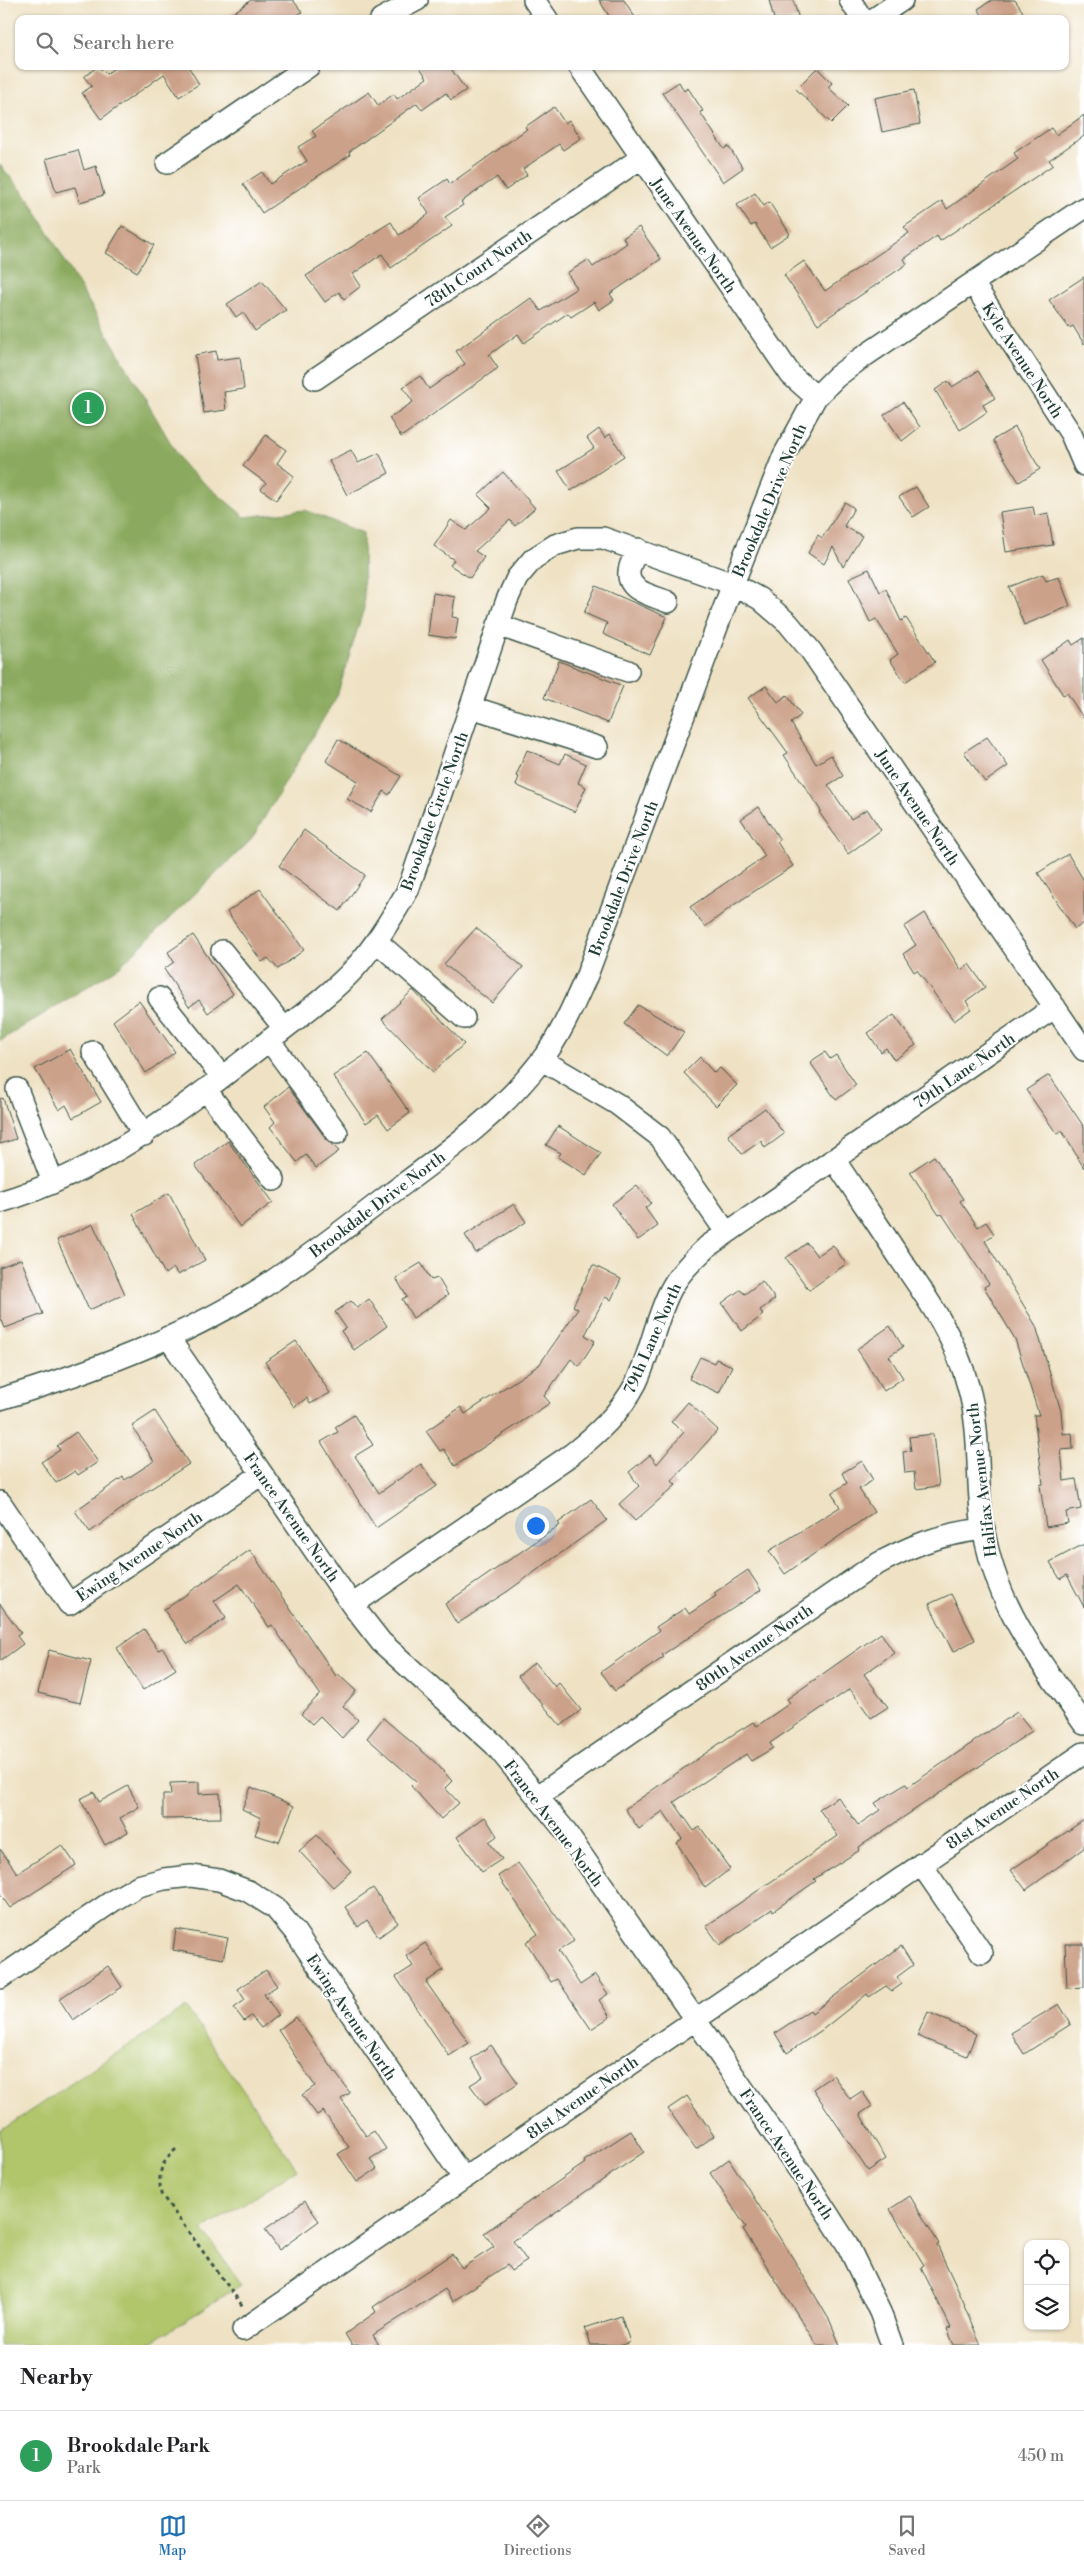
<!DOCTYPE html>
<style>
:root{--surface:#fff;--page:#f6f6f6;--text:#202124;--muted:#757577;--line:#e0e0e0;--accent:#1f6fb2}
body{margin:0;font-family:"Libre Bodoni",serif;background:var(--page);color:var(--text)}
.controls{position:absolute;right:15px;bottom:15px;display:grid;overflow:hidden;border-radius:10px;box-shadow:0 1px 4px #0004}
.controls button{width:45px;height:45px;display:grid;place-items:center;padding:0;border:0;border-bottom:1px solid var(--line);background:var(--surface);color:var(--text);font:25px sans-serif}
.you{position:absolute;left:535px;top:1525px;width:18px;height:18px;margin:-12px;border:4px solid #fff;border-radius:50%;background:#1a73e8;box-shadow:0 0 0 8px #1a73e833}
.badge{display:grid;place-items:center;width:32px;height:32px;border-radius:50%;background:var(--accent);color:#fff;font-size:16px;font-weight:700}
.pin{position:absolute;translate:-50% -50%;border:2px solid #fff;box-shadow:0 1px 5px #0006}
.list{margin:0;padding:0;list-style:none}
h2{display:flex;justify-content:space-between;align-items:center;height:65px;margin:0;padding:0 20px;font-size:21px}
h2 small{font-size:16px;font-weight:400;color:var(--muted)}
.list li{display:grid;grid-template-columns:32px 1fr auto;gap:15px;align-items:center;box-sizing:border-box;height:90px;padding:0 20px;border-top:1px solid var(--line)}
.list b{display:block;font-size:19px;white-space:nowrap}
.list p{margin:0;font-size:16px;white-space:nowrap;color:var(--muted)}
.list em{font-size:16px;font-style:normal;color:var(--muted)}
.icon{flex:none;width:28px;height:28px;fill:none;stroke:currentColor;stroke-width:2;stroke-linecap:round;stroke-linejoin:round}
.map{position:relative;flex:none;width:1084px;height:2345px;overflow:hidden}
.search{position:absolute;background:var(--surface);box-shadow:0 1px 4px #0004;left:15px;right:15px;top:15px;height:55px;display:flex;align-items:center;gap:12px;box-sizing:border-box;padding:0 18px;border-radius:10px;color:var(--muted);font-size:19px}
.sheet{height:155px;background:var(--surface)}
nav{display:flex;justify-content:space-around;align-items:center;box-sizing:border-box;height:70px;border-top:1px solid var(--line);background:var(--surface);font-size:14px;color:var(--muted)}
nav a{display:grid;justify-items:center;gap:2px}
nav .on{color:var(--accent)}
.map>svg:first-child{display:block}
</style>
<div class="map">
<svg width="1084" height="2345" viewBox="0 0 1084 2345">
<rect width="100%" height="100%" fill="#fff"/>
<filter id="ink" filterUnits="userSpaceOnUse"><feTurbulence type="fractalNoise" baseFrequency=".02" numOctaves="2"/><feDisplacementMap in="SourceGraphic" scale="10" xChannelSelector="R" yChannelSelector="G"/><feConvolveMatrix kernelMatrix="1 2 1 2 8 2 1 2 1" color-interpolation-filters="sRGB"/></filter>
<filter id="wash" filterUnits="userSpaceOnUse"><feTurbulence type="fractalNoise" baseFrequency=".0096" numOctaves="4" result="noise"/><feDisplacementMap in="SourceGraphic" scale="20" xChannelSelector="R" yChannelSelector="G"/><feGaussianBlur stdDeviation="1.12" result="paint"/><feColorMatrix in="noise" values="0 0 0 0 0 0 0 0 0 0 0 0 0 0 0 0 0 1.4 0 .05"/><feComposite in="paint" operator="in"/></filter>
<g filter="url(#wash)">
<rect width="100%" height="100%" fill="#efe2c4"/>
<path fill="#b1c56a" stroke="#68814f" d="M186 2007 297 2169 203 2230 241 2285 147 2345H0V2131Z"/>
<path fill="#8caa5e" stroke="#567449" d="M0 165 29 199 184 466 245 517 305 510 363 533 364 608 337 696 251 840 119 967 0 1041Z"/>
<g id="blocks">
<path fill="#cca189" d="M251 0H293L302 12 292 19H225Z
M599 0H624L636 19H611Z
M769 0H793L799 19H774Z
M992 0H1015L1023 12 1014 19H985L978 9Z
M98 66 106 74 117 66H188L199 84 179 97 164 74 101 119 82 93 92 86 84 77Z
M419 66H449L466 90 451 100 446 93 422 110 417 103 349 152 350 155 262 213 243 184 262 172 270 184 307 161 298 147 316 136 312 131 369 92 378 105 394 94 397 99 427 78Z
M817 68 832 83 828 87 848 106 831 123 796 89Z
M679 82 684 91 688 88 703 111 700 112 724 149 728 146 743 168 723 182 662 93Z
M914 90 920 124 882 132 875 98Z
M554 107 565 123 569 120 581 138 563 150 559 144 523 169 527 175 506 190 497 177 461 202 463 205 445 217 452 226 391 268 382 254 353 274 361 286 344 299 339 292 325 302 306 276 391 222 399 235 429 214 419 198 447 179 450 184 527 129 525 127Z
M1084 115V136L1049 160 1053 165 940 241 937 236 904 259 907 264 818 324 784 275 804 261 825 291 909 233 904 227 942 201 947 209 1018 159 1014 153 1051 128 1056 135Z
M78 150 84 170 96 166 104 195 80 202 75 187 56 192 46 159Z
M755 193 764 206 769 202 790 234 770 247 755 224 751 226 737 205Z
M122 226 154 245 137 272 106 253Z
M639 227 661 259 610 294 614 300 599 310 594 302 571 317 568 313 524 343 518 334 489 355 498 368 401 437 389 418 413 402 403 387 420 376 429 389 465 364 456 351 531 298 541 311 577 288 567 273 588 260 593 267 627 243 623 238Z
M1084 277V344L1073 326 1069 328 1049 300Z
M262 281 286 310 255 331 243 312 236 317 227 304Z
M216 351 217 360 240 357 244 389 224 392 226 410 204 413 195 355Z
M978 371 995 398 983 405 987 412 960 430 935 390 948 381 952 387Z
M903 402 920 427 902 441 884 415Z
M1015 427 1040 469 1019 482 993 440Z
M599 429 605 438 610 434 624 456 571 491 558 471 594 448 587 438Z
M266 435 286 450 277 463 294 476 276 500 261 489 266 483 243 466Z
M351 450 358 463 379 453 389 473 347 495 329 461Z
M503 472 535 508 515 526 510 520 475 551 484 557 470 578 450 565 454 560 434 546 451 520 466 530 491 508 478 495Z
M916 487 929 507 913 517 899 497Z
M845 502 854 508 844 526 862 536 843 567 833 547 824 564 808 553 818 535 822 538Z
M1033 507 1035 516 1048 513 1053 545 1006 552 1000 512Z
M869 569 880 592 886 589 901 621 906 618 935 662 905 682 890 660 898 654 876 619 870 622 849 578Z
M1043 574 1046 581 1059 577 1070 606 1024 625 1009 587Z
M596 586 667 617 650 655 603 634 607 623 584 613Z
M433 593 455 597 452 617 458 618 455 639 428 635Z
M1084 638V719L1067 693 1063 695 1041 660 1070 640 1073 645Z
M559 661 623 686 608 723 544 698Z
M766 686 778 702 787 695 801 715 791 723 816 764 831 755 843 776 828 785 851 819 867 809 881 830 848 854 819 812 821 811 784 755 788 753 748 698Z
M987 737 1008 766 985 782 964 752Z
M338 739 401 776 389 795 384 791 371 812 347 799 358 781 326 761Z
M527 750 560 764 565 754 586 764 578 783 586 787 575 812 516 785 519 777 516 776Z
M759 807 780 840 777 842 793 866 735 904 705 927 690 907 765 856 741 819Z
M304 830 365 875 340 911 279 866Z
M1068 854 1084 881V923L1075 929 1038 873Z
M260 889 304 950 278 969 268 958 262 962 227 912Z
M925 913 961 970 969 964 985 987 966 1001 971 1009 954 1021 917 970 914 972 903 954 916 945 904 927Z
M476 928 523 967 492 1003 444 964Z
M193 935 233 994 208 1013 199 1000 189 1007 164 969 174 962 168 952Z
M413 990 464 1044 433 1072 382 1019Z
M139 1001 175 1052 146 1073 113 1021Z
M638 1005 684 1032 667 1056 624 1024Z
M894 1015 916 1045 894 1060 886 1048 881 1052 868 1033Z
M70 1049 101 1102 73 1118 66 1105 59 1110 35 1069Z
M825 1052 830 1059 836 1055 856 1085 836 1100 810 1062Z
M368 1053 410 1113 388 1129 378 1115 366 1123 333 1076Z
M700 1057 714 1073 720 1068 737 1085 716 1106 684 1073Z
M1049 1075 1084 1127V1168L1062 1131 1057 1134 1026 1090Z
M288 1087 327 1140 339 1151 316 1168 306 1155 297 1162 270 1127 275 1122 264 1107Z
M3 1098 16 1139 0 1144V1099Z
M765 1108 784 1134 765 1148 761 1141 742 1154 728 1135Z
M558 1126 601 1153 586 1175 558 1157 561 1153 546 1145Z
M228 1141 273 1202 240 1227 195 1165Z
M934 1156 963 1199 960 1201 978 1227 986 1222 994 1234 985 1241 1036 1326 1061 1411 1063 1434 1072 1433 1073 1449 1061 1450 1064 1481 1076 1479 1081 1509 1066 1512 1068 1523 1046 1527 1040 1485 1043 1484 1034 1415H1039L1015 1339 984 1287 989 1284 942 1214 939 1215 910 1172Z
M637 1185 651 1203 645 1208 658 1226 638 1240 612 1204Z
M169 1193 205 1260 178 1275 173 1268 165 1274 133 1214Z
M514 1204 526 1222 476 1253 465 1235Z
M93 1224 125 1294 89 1310 57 1240Z
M807 1243 817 1256 833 1245 846 1264 809 1290 786 1258Z
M21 1259 43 1314 5 1328 0 1316V1267Z
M421 1263 431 1280 438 1278 448 1295 413 1318 402 1299 407 1297 396 1278Z
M593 1265 621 1279 611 1300 605 1297 585 1335 595 1341 579 1366 571 1359 544 1396 550 1403 455 1466 444 1449 440 1451 426 1431 461 1407 465 1414 539 1365 578 1309 573 1306Z
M762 1281 775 1299 760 1310 763 1315 742 1331 722 1303 740 1290 745 1294Z
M369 1299 387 1326 354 1350 341 1331 346 1328 335 1312 351 1301 357 1308Z
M890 1326 903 1347 889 1356 903 1378 884 1391 857 1349Z
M296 1341 330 1393 310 1404 307 1398 294 1407 265 1362Z
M700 1357 714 1363 716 1359 732 1366 719 1393 689 1379Z
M688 1402 718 1430 672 1481 676 1485 635 1521 619 1504 639 1486 629 1472 650 1455 657 1464 684 1432 671 1422Z
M155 1411 189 1464 138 1497 90 1532 75 1511 123 1477 125 1480 154 1461 132 1426Z
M354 1415 373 1445 355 1456 379 1493 421 1464 437 1486 376 1528 321 1442 338 1432 335 1427Z
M76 1432 98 1462 78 1475 75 1471 56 1483 41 1462 60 1450 57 1446Z
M933 1434 939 1486 916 1489 914 1472 905 1473 903 1452 911 1451 909 1437Z
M862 1461 873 1480 859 1489 874 1512 785 1574 769 1551 840 1507 832 1493 847 1483 842 1473Z
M591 1499 607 1520 508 1591 457 1624 445 1604 560 1525 558 1523Z
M1084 1544V1607L1067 1575 1060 1579 1050 1562Z
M250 1550 336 1676 338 1674 356 1691 343 1706 358 1720 342 1738 320 1716 312 1724 301 1714 320 1694 272 1625 269 1627 239 1584 214 1601 226 1618 188 1644 164 1610Z
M748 1570 761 1590 662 1655 664 1657 615 1691 601 1672 659 1631 656 1627 685 1608 689 1614 716 1596 714 1593Z
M951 1594 975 1640 953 1652 929 1604Z
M0 1604 21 1633 17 1636 23 1644 0 1661Z
M144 1629 158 1650 163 1648 176 1669 143 1690 117 1648Z
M881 1633 894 1653 864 1674 888 1707 871 1718 850 1689 770 1743 773 1748 751 1761 746 1754 674 1802 694 1831 700 1827 730 1869 705 1888 677 1843 682 1839 663 1811 639 1829 625 1809 729 1737 753 1722 757 1726 790 1703 787 1699Z
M49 1650 91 1661 80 1703 38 1693Z
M535 1662 555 1687 559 1683 581 1710 561 1726 518 1676Z
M1017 1712 1032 1731 859 1847 860 1850 814 1879 816 1881 773 1911 772 1909 720 1945 706 1926 838 1836 819 1809 838 1797 858 1825 880 1810 875 1803 906 1784 908 1787Z
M383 1718 436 1763 452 1781 445 1788 459 1803 441 1819 411 1786 416 1781 367 1738Z
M199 1782V1794L220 1793 221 1818 163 1819V1795H171L170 1783Z
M128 1786 139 1807 120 1818 128 1832 105 1845 80 1799 94 1792 99 1802Z
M251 1787 294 1806 279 1842 255 1835 261 1818 242 1809Z
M485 1817 497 1836 489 1842 502 1859 482 1872 457 1837Z
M1084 1820V1848L1026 1890 1011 1870Z
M317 1835 351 1871 333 1887 299 1851Z
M62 1845 76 1865 10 1908 0 1894V1849L17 1873Z
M518 1863 574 1941 558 1951 580 1985 595 1975 608 1994 599 2000 610 2017 591 2029 557 1979 551 1982 526 1942 538 1934 498 1876Z
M373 1888 398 1923 379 1937 367 1920 358 1927 345 1907Z
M176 1929 228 1938 223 1959 173 1950Z
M425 1943 443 1970 426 1982 469 2043 449 2056 396 1977 413 1966 406 1956Z
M1065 1944H1084V1987L1067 1988Z
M901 1946 913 1965 897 1977 902 1984 892 1991 886 1986 869 1997 867 1994 822 2030 787 2053 775 2033 810 2010 812 2013Z
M108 1966 122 1987 73 2020 59 1999Z
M266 1970 277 1986 264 1994 278 2015 261 2028 251 2016 244 2021 234 2008 245 2000 238 1989Z
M1059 2004 1071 2024 1024 2054 1011 2033Z
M928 2012 976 2034 967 2056 917 2036Z
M296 2017 350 2093 341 2099 366 2136 374 2131 386 2149 370 2159 377 2169 357 2182 338 2154 349 2147 323 2111 317 2115 302 2095 315 2086 278 2030Z
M491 2045 518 2083 485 2105 470 2085 483 2077 471 2059Z
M833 2075 850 2099 862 2091 872 2106 860 2114 886 2159 868 2171 813 2089Z
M687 2096 714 2136 696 2149 668 2109Z
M631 2131 644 2152 513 2241 527 2261 511 2271 507 2265 453 2301 445 2289 373 2335 379 2345H352L345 2334 376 2312 373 2307 452 2254 462 2268 494 2247 484 2233 585 2163 584 2161Z
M729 2159 794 2260 830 2321 840 2345H817L743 2229 746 2227 710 2173Z
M910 2196 939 2244 937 2245 965 2305 964 2306 981 2345H954L947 2329 951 2328 921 2267 924 2265 890 2209Z
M305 2201 319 2221 279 2250 265 2229Z
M621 2316 630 2342 622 2345H591L585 2328Z"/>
</g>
</g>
<g filter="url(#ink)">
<use href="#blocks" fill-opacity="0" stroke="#3e564a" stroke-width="1"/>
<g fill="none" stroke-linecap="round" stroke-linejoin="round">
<g stroke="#3e564a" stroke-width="24">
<path id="minor" d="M534 0 547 19
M850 0 862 19
M381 19 417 0
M874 19 902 0
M579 66 791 375 816 397
M167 163 309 66
M973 283 1071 434 1084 465
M315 379 641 158
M638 549C635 556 629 565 629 572 627 592 655 596 668 602
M498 625 628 671
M471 707 597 747
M376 941 464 1018
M222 951 284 1028
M159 998 222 1077
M269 1040 337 1133
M93 1052 144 1135
M542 1060 617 1104 660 1137 726 1232
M17 1089 53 1182
M206 1090 274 1180
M834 1159C856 1193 879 1226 901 1260 928 1299 956 1339 968 1386 981 1430 976 1475 982 1520 994 1605 1037 1656 1084 1724
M0 1202C103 1171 179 1111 262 1046 293 1021 327 998 355 968 376 945 392 917 408 890L507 600 517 578 533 559 555 545 578 538H603L733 584 760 599 788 623 811 651 1084 1050
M168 1337 352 1605 381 1642 495 1745 563 1828 806 2180 847 2244 880 2312 892 2345
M0 1399C90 1372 180 1339 260 1289 304 1261 344 1229 385 1198 441 1156 498 1117 541 1061 561 1035 574 1004 587 975L733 584 784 455 816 397 836 377 860 359 1084 208
M0 1502 69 1604 262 1474
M352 1605 572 1454C597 1434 621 1412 636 1383 650 1354 655 1322 669 1293 678 1274 693 1260 708 1246L1055 1007
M538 1796 870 1568C909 1546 940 1534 984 1529
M921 1864 982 1953
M0 1978 114 1900 138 1886 164 1879 191 1876 219 1880 248 1891 275 1908 295 1932 464 2179
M243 2330 1084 1753"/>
</g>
<path stroke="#3e564a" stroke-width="3" stroke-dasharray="4 4" stroke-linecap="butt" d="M176 2149C160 2164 158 2173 161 2194L244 2308"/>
<use href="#minor" stroke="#fff" stroke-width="21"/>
</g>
</g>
<g text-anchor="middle" stroke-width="4" stroke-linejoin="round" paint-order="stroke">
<g font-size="16" fill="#1f3d34" stroke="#fff">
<text transform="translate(694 235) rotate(55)" y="6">June Avenue North</text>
<text transform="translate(478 268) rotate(-34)" y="6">78th Court North</text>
<text transform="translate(1023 360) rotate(57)" y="6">Kyle Avenue North</text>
<text transform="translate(769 500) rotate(-67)" y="6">Brookdale Drive North</text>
<text transform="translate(918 807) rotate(56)" y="6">June Avenue North</text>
<text transform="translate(434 811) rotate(-70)" y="6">Brookdale Circle North</text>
<text transform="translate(623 878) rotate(-69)" y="6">Brookdale Drive North</text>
<text transform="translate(964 1070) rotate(-35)" y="6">79th Lane North</text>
<text transform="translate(377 1204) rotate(-37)" y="6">Brookdale Drive North</text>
<text transform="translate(652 1338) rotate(-66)" y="6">79th Lane North</text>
<text transform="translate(981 1480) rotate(-97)" y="6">Halifax Avenue North</text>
<text transform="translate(292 1517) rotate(55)" y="6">France Avenue North</text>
<text transform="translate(139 1556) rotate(-34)" y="6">Ewing Avenue North</text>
<text transform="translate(754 1647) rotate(-35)" y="6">80th Avenue North</text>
<text transform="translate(1002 1808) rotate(-34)" y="6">81st Avenue North</text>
<text transform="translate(554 1823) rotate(53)" y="6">France Avenue North</text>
<text transform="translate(352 2017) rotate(56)" y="6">Ewing Avenue North</text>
<text transform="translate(582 2097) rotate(-35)" y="6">81st Avenue North</text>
<text transform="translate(787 2154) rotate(56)" y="6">France Avenue North</text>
</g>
</g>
</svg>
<div class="controls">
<button><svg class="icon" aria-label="locate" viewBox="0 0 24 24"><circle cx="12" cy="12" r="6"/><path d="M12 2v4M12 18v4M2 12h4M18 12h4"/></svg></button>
<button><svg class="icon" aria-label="layers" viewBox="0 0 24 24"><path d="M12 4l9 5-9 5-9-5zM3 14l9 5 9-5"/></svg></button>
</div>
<div class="you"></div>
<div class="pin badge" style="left:88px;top:408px;background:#2e9e5b">1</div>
<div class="search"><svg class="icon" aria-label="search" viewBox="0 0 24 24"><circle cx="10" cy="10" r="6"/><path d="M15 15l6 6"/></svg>Search here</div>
</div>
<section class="sheet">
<h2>Nearby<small></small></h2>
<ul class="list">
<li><span class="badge" style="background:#2e9e5b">1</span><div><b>Brookdale Park</b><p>Park</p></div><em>450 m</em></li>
</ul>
</section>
<nav>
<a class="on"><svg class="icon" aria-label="map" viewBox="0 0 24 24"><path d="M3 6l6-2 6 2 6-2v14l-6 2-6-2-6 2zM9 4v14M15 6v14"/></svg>Map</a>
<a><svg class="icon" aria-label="directions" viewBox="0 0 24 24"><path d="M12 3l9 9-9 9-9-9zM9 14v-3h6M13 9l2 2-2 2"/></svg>Directions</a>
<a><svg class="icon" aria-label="saved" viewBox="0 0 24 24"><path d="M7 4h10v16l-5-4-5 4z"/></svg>Saved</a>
</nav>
